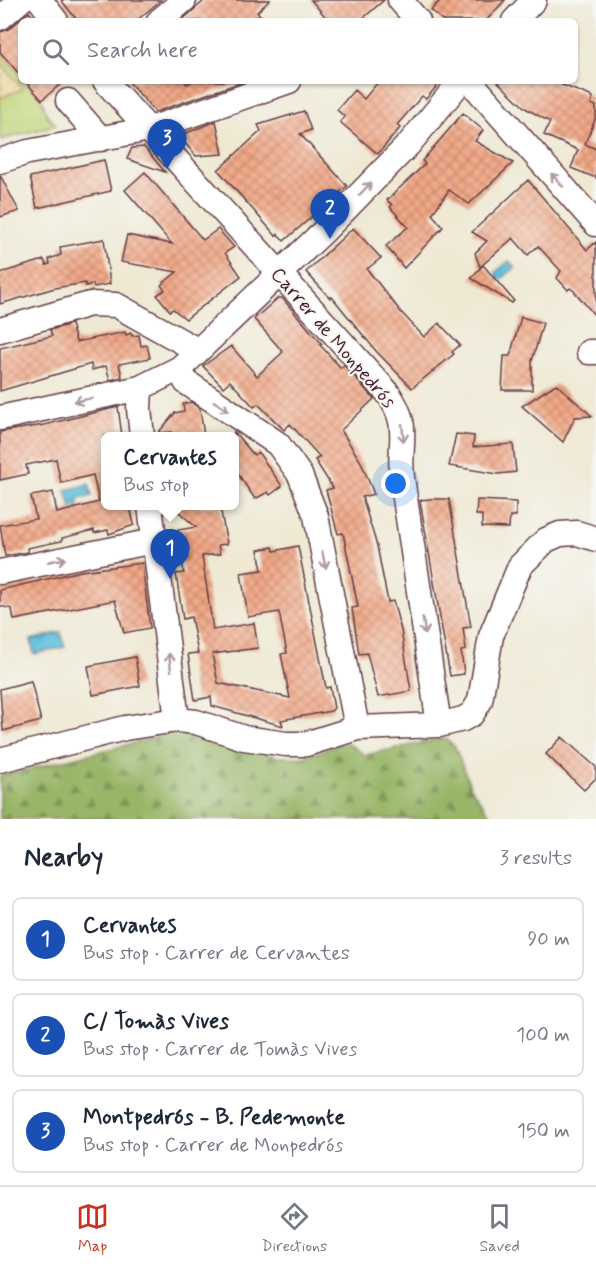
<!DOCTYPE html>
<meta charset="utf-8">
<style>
:root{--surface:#fff;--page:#f2f2f3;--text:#1f2937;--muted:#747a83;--line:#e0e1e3;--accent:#c8321e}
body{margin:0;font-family:Mynerve,sans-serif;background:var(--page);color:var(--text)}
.you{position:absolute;left:396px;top:484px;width:21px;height:21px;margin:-15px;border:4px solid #fff;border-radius:50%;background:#1a73e8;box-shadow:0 0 0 9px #1a73e833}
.badge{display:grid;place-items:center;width:39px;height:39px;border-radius:50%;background:var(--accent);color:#fff;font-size:20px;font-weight:700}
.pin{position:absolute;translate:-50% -50px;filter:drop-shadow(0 2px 3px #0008)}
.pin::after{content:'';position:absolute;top:32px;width:21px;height:18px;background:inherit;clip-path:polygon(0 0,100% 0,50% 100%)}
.popup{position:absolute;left:101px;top:432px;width:138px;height:78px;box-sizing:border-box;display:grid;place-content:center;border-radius:9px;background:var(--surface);filter:drop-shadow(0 2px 4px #0005);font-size:20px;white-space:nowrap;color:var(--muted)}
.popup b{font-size:22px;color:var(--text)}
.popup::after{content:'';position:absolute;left:50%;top:100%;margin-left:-12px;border:12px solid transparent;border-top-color:var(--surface)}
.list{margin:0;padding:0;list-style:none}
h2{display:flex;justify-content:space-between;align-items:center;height:78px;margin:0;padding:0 24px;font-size:26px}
h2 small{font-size:20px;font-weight:400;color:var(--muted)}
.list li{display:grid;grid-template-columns:39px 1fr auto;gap:18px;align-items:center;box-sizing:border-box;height:84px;margin:0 12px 12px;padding:0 12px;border:2px solid var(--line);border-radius:9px}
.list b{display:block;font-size:22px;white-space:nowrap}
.list p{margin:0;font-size:20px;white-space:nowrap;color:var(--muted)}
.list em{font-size:20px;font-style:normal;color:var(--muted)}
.icon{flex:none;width:33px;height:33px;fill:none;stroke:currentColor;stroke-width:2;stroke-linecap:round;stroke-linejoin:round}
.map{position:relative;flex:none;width:596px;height:819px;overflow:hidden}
.search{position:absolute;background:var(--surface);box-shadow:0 2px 4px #0004;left:18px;right:18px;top:18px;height:66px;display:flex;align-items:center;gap:15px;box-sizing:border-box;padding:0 21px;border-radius:9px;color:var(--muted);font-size:22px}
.sheet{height:366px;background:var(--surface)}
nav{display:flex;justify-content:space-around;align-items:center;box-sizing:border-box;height:84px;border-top:2px solid var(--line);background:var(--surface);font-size:16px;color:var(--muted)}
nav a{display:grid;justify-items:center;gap:3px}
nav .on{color:var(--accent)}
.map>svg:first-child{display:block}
</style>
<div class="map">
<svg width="596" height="819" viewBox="0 0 596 819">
<defs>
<pattern id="forest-firs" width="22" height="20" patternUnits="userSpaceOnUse" patternTransform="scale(1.5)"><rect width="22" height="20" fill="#98b668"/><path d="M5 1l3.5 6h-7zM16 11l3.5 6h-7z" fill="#7e9356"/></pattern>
<pattern id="sand-dots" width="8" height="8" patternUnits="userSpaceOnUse" patternTransform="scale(1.5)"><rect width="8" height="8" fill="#eeda9e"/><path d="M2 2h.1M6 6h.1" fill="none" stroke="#cebb88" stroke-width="1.8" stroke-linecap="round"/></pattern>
<pattern id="water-waves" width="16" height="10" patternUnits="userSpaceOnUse" patternTransform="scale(1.5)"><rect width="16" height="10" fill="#5ebfdc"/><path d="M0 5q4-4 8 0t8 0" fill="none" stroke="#509bb3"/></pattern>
<pattern id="building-cross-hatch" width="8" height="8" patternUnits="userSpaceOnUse" patternTransform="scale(1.5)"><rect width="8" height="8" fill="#f2a987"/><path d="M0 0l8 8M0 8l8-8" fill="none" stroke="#c6896f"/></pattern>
</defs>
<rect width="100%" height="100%" fill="#f6f6f2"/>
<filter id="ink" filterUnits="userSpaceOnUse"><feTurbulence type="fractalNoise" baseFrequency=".0167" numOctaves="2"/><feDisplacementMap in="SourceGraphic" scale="12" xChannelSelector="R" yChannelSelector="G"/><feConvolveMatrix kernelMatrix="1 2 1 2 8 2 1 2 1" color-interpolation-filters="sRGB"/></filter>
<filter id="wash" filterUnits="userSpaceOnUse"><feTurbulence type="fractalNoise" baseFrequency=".008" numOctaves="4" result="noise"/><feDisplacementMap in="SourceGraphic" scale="24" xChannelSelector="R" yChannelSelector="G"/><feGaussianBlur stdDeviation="1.35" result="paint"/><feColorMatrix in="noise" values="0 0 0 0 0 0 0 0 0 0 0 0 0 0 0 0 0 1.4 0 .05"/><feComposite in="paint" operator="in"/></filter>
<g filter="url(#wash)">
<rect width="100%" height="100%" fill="#efe9d4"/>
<path fill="#c0d578" stroke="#857a52" stroke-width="1.5" d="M0 52 21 76V81H25L42 100 47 115 56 125 0 140V98L22 89 0 62Z"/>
<path fill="url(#forest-firs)" stroke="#716a4a" stroke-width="1.5" d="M183 731 278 757H303L346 742 365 755 445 738 455 747 471 788 493 819H0V776Z"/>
<path fill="url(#sand-dots)" stroke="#9c7c64" stroke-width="1.5" d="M0 62 22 89 0 98Z"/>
<path fill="url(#water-waves)" stroke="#546f84" stroke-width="1.5" d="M509 261 515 268 501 279H497L496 272Z
M89 484 92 496 78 499 79 508 72 511 66 490Z
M61 632 65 647 34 654 31 640Z"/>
<g id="blocks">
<path fill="url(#building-cross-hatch)" d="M61 0H161L136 21H78Z
M205 0H270L257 12 265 21H181Z
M311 0H384L360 21H329Z
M441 0H505L486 21H443L431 10Z
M29 12 37 21H21V76L0 52V32L9 29Z
M25 81H64L42 100Z
M128 81H183L187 84 192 81H245L155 112Z
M379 81H441L426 99 422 96 397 125 400 128 378 154 340 122 345 117 337 110 354 90 364 99Z
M497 81H552L593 97 591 104 596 106V117L585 144 596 149V178L571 168 578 150 544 135 550 122 525 108Z
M304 111 311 130 300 134 347 186 284 241 278 234 276 236 218 170 261 131 258 125Z
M463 113 483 130 475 141 513 163 469 204 449 190 432 214 443 227 404 268 386 246 408 227 390 207 392 205 387 200 425 164 422 161Z
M216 121 223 154 196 156 179 136Z
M144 147 165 172 127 159 132 148Z
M104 160 111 191 37 208 30 177Z
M145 172 203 240 218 229 234 247 225 253 241 276 186 319 173 309 170 311 157 295 165 290 161 285 177 272 121 262 127 235 172 244 125 190Z
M0 175 19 211 0 217Z
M528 180 587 250 596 242V317L574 291 570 288 568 290 557 278 561 271 538 246 528 255 513 238 480 267 475 253 487 241 472 232Z
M353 228 381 258 367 269 401 312 424 337 439 323 460 345 452 352 454 354 412 388 376 351 332 297 330 298 306 272Z
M104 239 110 284 94 287 93 284 86 286 85 283 55 288 0 304V273L44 260 46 265 50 264 49 259 61 255 60 247Z
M483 265 514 301 512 303 471 278Z
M278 298H282L322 344 320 345 341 368 344 365 374 399 341 430 361 462 374 494 362 497 377 546 388 602 393 601 401 630 411 691 378 697 367 653 359 654 352 608 358 607 343 533 338 534 326 490 333 488 315 460 320 457 290 424 284 430 258 404 254 407 230 381 223 387 203 366 231 346 257 376 283 352 254 319Z
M521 317 543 323 532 361V390H502L504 356H510Z
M71 324 76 342 125 332 126 335 131 333 132 336 139 335 141 346 147 345 150 358 119 364 122 377 110 380 106 366 92 370 91 364 0 391V348L52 336 50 330Z
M556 384 592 416 575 417 563 442 522 406Z
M191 402 200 409 204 436H172V432L158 433 175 413 184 411 183 404Z
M118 407 122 436H105V506H130L134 525 109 534 108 530 94 533V530L62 538V541L27 548 28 552 5 556 0 525 36 519 31 496 53 492 57 513 99 502 93 475 61 483 56 459 26 465 28 474 0 480V432L44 425Z
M234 432 254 455 258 452 282 486 270 495 268 492 255 499 234 468Z
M456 434 474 436 473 447 513 444 516 472 498 474 449 466Z
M430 499H449L471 627 463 628 466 650 461 651 464 674 450 676 420 500Z
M477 500 516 502V516H510L509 528 482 527V515H476Z
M172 506H220L227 544 218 545 220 554 202 556 213 630 254 623 258 648 212 654 218 683 290 698 281 654 287 653 279 612 248 617 241 573 262 570 258 550 273 547 274 551 298 546 326 688 330 687 334 708 331 711 281 720 283 726 212 706 211 697 195 700 188 654 198 653 191 617 183 619 176 574 184 573 178 530 196 527Z
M142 563 150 628 124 633 115 600 14 620 12 609 0 606V590L81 571Z
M135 657 140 686 93 695 88 666Z
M31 681 41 721 3 731 0 689Z
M562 737 596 767V778L584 790 546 754Z"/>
</g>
</g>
<g filter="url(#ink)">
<use href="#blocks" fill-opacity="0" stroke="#633d44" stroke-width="1.5"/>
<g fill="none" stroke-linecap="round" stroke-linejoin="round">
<g stroke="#633d44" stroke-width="27">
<path id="minor" d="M40 0 56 21
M400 0 418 21
M0 18 21 0
M159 21 184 0
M514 21 534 0
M105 81 387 392C412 427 398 441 402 478L439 725
M470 81 596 224
M68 101 101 139
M0 161 28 152 150 129 289 81
M0 330 90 304 116 305 197 350
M589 352H596
M180 368 186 382 278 444 300 475 316 516 357 728
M140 388 139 409 142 436
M0 418 140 388 180 368 323 232 409 144 461 81
M150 506 177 720
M0 572 154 541
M0 760 125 728 177 720 196 722 244 738 286 744H306L357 728 439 725 463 719 472 714 480 701 491 636 520 566 546 540 560 534 577 533 596 539"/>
</g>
<use href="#minor" stroke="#fff" stroke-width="24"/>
</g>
<defs><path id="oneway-shaft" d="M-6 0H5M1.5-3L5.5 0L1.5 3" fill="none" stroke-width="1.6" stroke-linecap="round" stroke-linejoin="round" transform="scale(1.5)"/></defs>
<g stroke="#ae9aa0">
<use href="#oneway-shaft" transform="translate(557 180) rotate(-132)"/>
<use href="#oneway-shaft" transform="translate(365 189) rotate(-46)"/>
<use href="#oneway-shaft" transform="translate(83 400) rotate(168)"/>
<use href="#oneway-shaft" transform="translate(221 406) rotate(34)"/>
<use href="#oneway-shaft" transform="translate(403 433) rotate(84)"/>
<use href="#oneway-shaft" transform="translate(57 560) rotate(-11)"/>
<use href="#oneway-shaft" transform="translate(324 560) rotate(79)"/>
<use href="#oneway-shaft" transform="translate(424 626) rotate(81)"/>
<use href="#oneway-shaft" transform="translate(170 662) rotate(-97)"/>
</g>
</g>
<g text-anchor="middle" stroke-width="4.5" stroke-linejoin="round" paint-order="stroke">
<g font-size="20" fill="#4a1f2b" stroke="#f6f6f2">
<text transform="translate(334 337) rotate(49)" y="7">Carrer de Monpedrós</text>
</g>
</g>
</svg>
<div class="you"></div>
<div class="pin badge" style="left:170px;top:579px;background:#1a4fb4">1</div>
<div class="popup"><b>Cervantes</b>Bus stop</div>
<div class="pin badge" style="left:330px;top:239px;background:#1a4fb4">2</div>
<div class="pin badge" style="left:167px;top:169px;background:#1a4fb4">3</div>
<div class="search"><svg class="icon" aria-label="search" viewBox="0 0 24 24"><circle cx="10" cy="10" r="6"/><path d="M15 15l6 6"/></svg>Search here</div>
</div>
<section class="sheet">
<h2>Nearby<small>3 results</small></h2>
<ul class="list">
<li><span class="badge" style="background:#1a4fb4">1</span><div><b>Cervantes</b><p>Bus stop · Carrer de Cervantes</p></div><em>90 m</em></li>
<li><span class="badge" style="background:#1a4fb4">2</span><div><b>C/ Tomàs Vives</b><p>Bus stop · Carrer de Tomàs Vives</p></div><em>100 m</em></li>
<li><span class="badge" style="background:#1a4fb4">3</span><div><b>Montpedrós - B. Pedemonte</b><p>Bus stop · Carrer de Monpedrós</p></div><em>150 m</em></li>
</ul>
</section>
<nav>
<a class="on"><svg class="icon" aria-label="map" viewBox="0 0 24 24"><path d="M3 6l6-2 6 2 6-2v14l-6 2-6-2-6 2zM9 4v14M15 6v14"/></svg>Map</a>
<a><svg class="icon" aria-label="directions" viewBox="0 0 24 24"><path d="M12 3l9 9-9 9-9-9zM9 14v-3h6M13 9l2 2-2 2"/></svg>Directions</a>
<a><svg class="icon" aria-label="saved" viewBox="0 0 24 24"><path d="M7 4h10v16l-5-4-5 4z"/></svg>Saved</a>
</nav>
